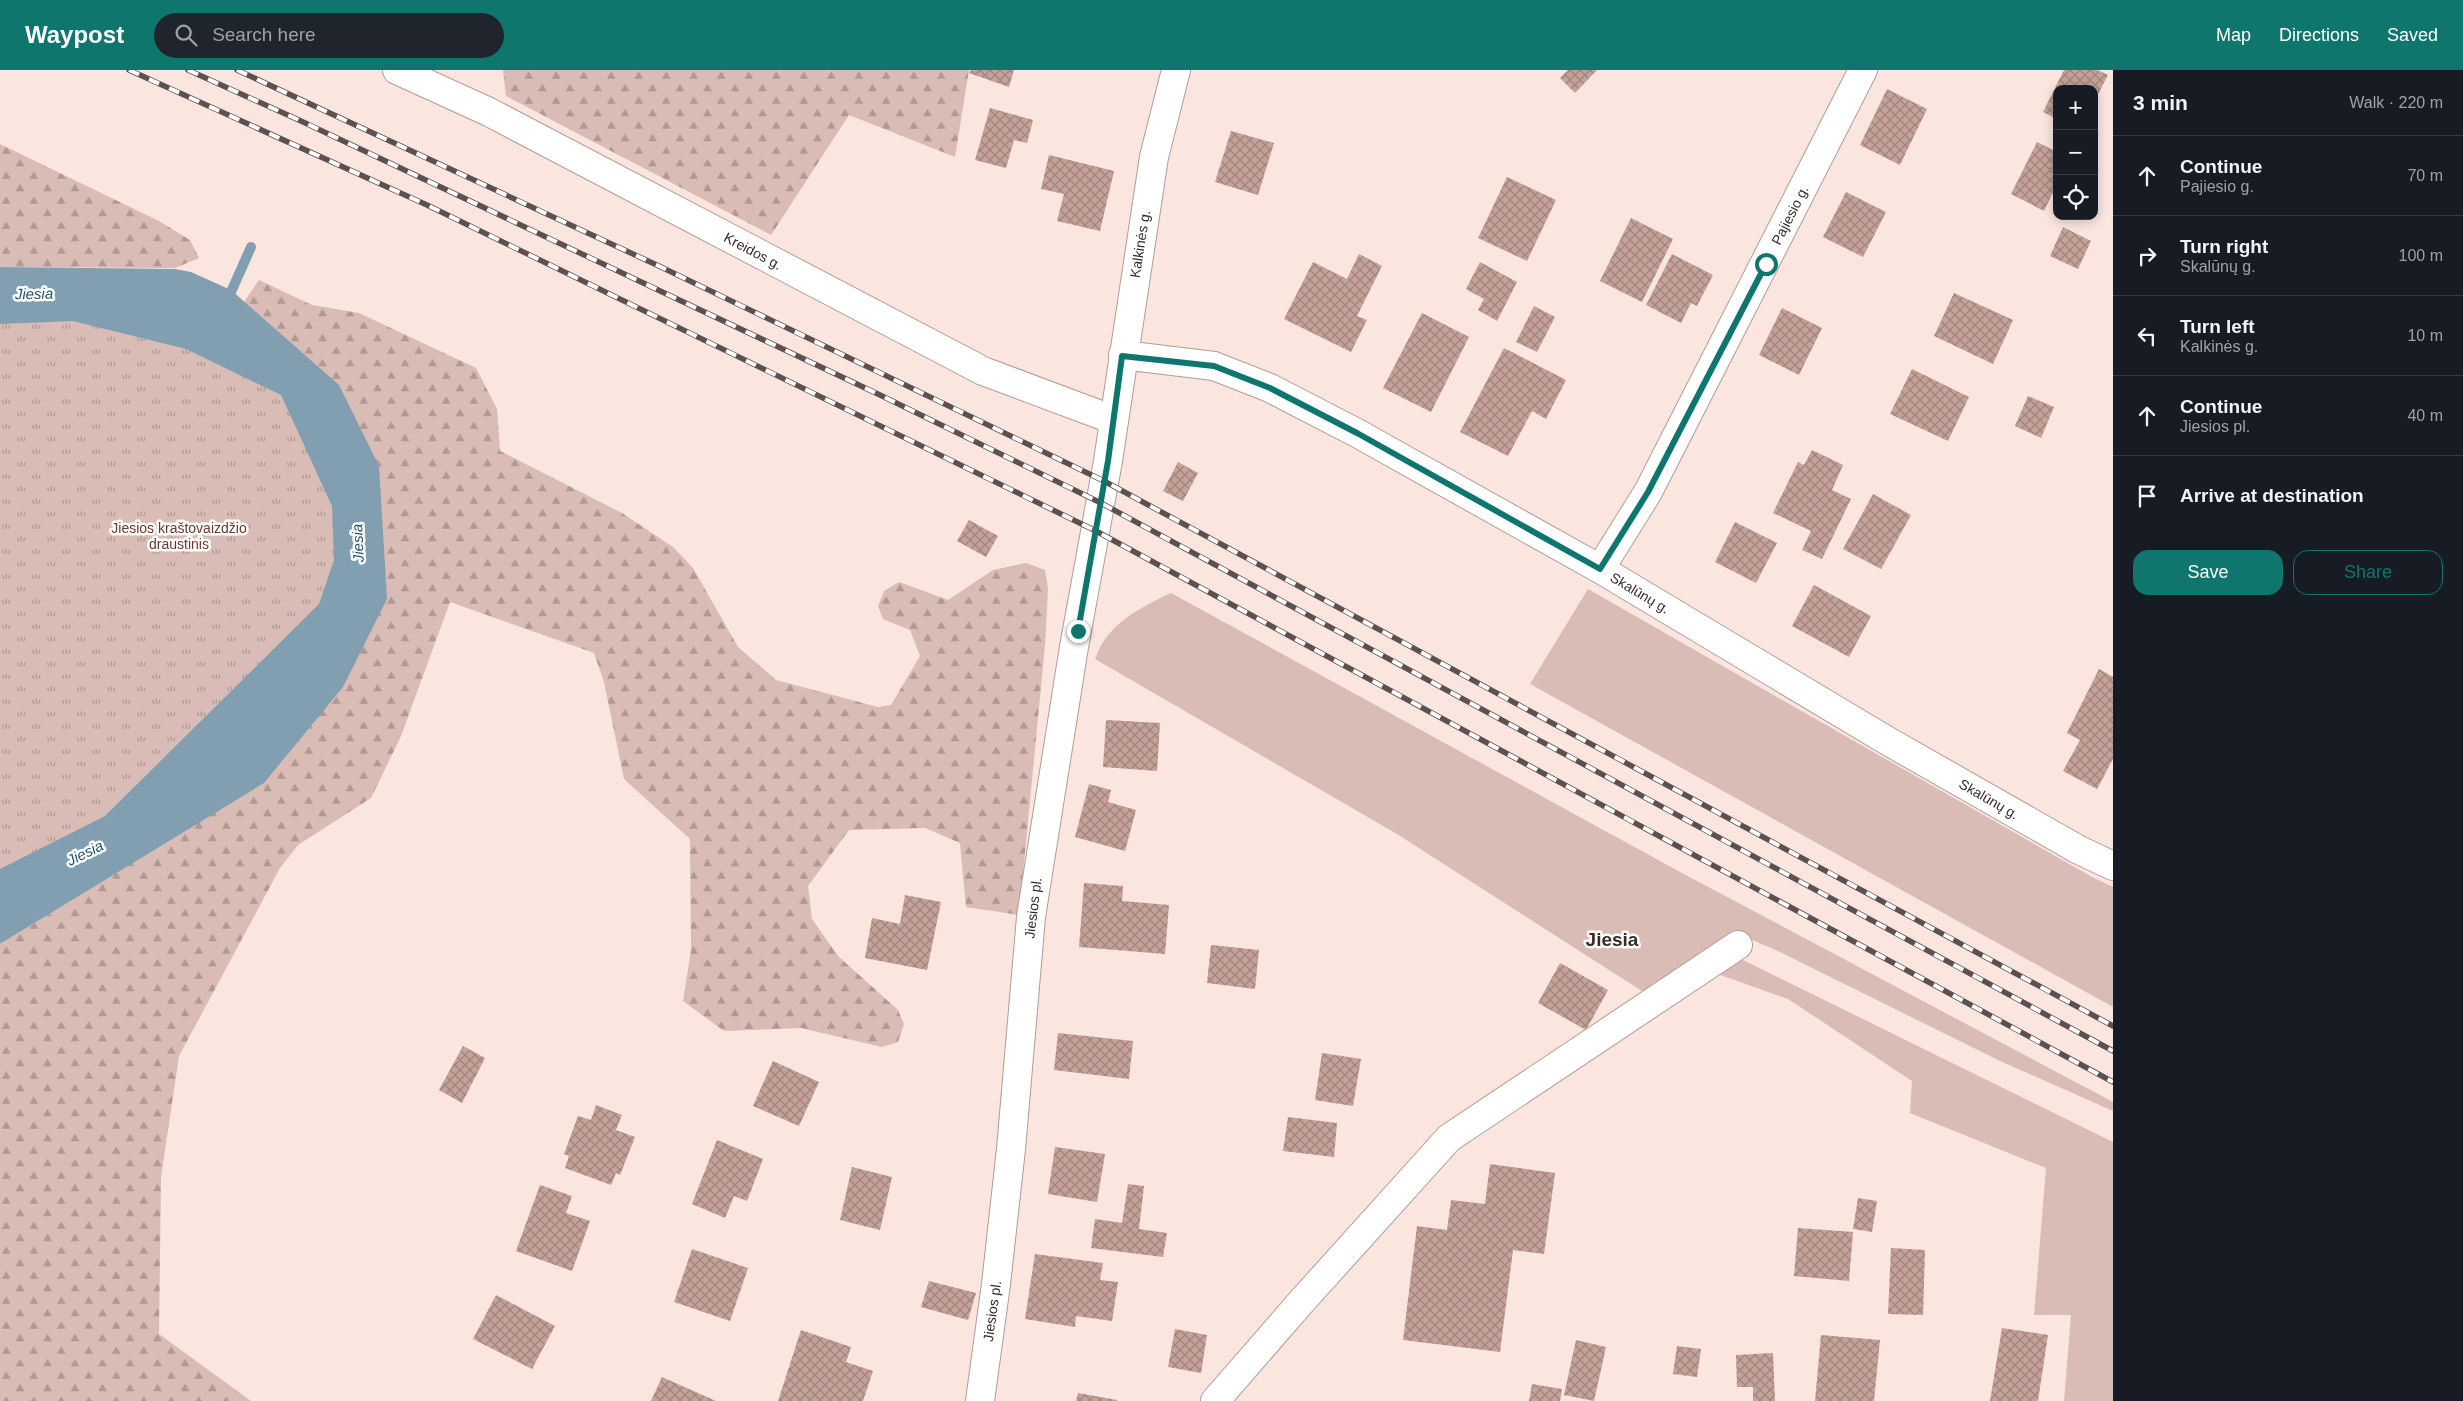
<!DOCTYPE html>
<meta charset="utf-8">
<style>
:root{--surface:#171b24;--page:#20242c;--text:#f1f3f6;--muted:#9ea1a6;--line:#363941;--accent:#0f766e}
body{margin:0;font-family:Helvetica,sans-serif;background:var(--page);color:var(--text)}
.controls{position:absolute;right:15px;top:15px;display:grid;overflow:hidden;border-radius:10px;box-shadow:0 2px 12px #0003}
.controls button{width:45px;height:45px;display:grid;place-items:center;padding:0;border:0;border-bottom:1px solid var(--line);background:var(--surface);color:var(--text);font:25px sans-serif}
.stop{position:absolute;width:15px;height:15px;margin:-11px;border:4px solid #0f766e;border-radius:50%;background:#fff}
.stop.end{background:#0f766e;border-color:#fff;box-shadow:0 1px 5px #0008}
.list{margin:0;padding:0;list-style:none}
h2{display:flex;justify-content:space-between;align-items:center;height:65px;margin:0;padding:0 20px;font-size:21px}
h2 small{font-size:16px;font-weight:400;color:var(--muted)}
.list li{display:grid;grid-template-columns:32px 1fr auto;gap:15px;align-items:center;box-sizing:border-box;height:80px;padding:0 20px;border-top:1px solid var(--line)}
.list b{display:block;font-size:19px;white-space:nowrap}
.list p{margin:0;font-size:16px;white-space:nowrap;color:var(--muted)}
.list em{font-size:16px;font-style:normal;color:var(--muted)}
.actions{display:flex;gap:10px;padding:15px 20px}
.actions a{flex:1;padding:11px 0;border:1px solid var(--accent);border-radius:15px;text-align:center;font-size:18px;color:var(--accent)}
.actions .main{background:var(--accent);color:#fff}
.icon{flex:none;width:28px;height:28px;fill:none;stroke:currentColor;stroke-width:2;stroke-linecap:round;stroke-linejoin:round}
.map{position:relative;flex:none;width:2113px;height:1331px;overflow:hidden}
header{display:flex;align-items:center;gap:30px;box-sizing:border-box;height:70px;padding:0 25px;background:var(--accent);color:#fff}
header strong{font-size:24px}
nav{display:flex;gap:28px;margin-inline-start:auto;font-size:18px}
.search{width:350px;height:45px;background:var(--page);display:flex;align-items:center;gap:12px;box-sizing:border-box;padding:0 18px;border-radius:28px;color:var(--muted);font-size:19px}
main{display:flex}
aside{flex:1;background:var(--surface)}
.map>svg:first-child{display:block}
</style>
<header>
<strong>Waypost</strong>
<div class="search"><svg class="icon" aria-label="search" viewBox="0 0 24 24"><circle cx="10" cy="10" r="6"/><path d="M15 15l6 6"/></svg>Search here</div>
<nav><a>Map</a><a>Directions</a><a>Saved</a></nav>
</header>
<main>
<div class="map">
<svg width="2113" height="1331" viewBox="0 0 2113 1331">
<defs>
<pattern id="forest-firs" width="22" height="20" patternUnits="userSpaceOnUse" patternTransform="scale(1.25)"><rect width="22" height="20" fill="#d8bcb5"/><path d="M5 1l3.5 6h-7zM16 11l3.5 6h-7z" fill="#b09993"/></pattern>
<pattern id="park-tufts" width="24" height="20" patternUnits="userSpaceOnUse" patternTransform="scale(1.25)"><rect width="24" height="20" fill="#d8bcb5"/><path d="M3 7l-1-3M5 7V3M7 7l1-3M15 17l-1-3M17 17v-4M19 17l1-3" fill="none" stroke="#b09993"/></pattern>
<pattern id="building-cross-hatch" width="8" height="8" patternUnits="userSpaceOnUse" patternTransform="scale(1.25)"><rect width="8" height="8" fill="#c4a299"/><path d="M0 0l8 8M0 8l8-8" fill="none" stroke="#a0847d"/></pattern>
</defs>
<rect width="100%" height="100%" fill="#fae5df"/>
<path fill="#d8bcb5" d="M1588 519 2092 807 2113 817V937L1530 614Z
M1171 523 1680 802 2113 1032V1041L1998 990 1778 881 1743 866 1669 914 1642 921 1397 764 1095 589C1107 554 1139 538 1171 523Z
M1743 890 2113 1072V1331H2064L2071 1245H2034L2046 1098 1910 1043 1912 1011 1788 929 1712 902Z"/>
<path fill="url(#forest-firs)" d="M503 0H969L955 87 849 45 771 165 506 26Z
M0 74 159 151 190 170 199 188 175 198 0 197Z
M259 210 312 235 359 243 476 298 497 339 500 381 622 443 673 477 693 498 738 577 776 610 878 637 891 635 920 586 910 560 883 549 878 536 884 521 899 512 948 530 993 500 1026 493 1045 500 1048 518 1045 575 1019 845 966 837 960 773 925 758 849 760 808 816 812 849 838 886 898 940 904 954 898 972 882 977 801 958 724 961 683 931 691 880 690 769 624 709 604 612 594 583 450 532 401 666 371 728 298 775 280 798 179 986 161 1107 159 1264 251 1331H0V874L121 800 270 256 244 232Z"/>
<path fill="url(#park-tufts)" d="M0 225 220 251 355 412 319 596 0 824Z"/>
<path fill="#829eb1" d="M0 197 175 199 191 202 231 220 339 315 379 396 387 529 343 617 264 713 0 874V799L105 746 319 534 334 490 332 436 281 325 186 279 73 251 0 254Z"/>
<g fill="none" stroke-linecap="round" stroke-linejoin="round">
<path stroke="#829eb1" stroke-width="10" d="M227 231 251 177"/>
</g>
<path fill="url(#building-cross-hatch)" d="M971 0H1014L1009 17 969 3Z
M1568 0H1597L1575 23 1560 8Z
M2064 0H2097L2108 5 2094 32V19H2057V49L2043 42Z
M1887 19 1927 39 1900 95 1860 75Z
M990 38 1033 50 1027 73 1014 70 1006 98 975 90Z
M1231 61 1274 73 1258 125 1215 112Z
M2037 72 2057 82V114L2044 141 2011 124Z
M1049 85 1114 101 1100 161 1057 151 1064 124 1041 119Z
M1507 107 1556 130 1527 191 1478 168Z
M1846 122 1886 142 1863 187 1823 167Z
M1631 148 1673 169 1642 232 1600 211Z
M2063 157 2091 171 2078 199 2050 186Z
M1359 184 1382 196 1357 246 1367 250 1351 282 1284 249 1313 192 1347 209Z
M1672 184 1713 205 1697 236 1691 233 1681 253 1646 235Z
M1480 192 1517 212 1497 251 1478 240 1484 229 1466 219Z
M1954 223 2013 250 1993 294 1934 266Z
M1534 236 1555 247 1537 282 1516 272Z
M1782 238 1822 258 1799 305 1759 285Z
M1422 243 1469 267 1431 342 1383 318Z
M1504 278 1566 310 1546 349 1532 341 1508 386 1460 362Z
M1912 299 1969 327 1948 371 1890 344Z
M2028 326 2054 337 2041 368 2015 356Z
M1812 380 1843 395 1832 420 1851 429 1822 489 1802 480 1811 461 1773 443 1798 392 1804 395Z
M1178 392 1198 403 1183 431 1163 421Z
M1873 424 1911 445 1881 499 1843 479Z
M969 450 998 466 986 487 957 471Z
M1735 452 1777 473 1756 513 1715 492Z
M1814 515 1871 546 1849 587 1792 556Z
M2099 599 2113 607V689L2097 719 2063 701 2080 670 2067 663Z
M1106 650 1160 653 1157 701 1103 697Z
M1089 714 1111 720 1108 732 1136 740 1125 781 1075 767Z
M1084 813 1123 816 1122 831 1169 835 1165 884 1079 877Z
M905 825 941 832 927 900 865 888 872 848 900 854Z
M1211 875 1259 880 1255 919 1207 913Z
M1560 893 1608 920 1586 960 1538 933Z
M1058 963 1133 971 1129 1009 1054 1000Z
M463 976 485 988 462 1033 439 1020Z
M1322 983 1361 989 1353 1036 1315 1030Z
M773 991 819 1012 799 1056 753 1036Z
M596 1035 622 1045 616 1060 635 1067 620 1105 616 1103 611 1115 565 1098 569 1086 564 1084 578 1046 591 1050Z
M1288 1047 1337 1053 1334 1087 1283 1081Z
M717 1070 763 1089 747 1131 734 1126 725 1148 692 1134Z
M1055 1077 1105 1084 1097 1132 1048 1124Z
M1490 1094 1555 1103 1544 1184 1513 1180 1500 1282 1403 1270 1417 1156 1447 1160 1451 1130 1485 1134Z
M852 1097 892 1107 880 1160 840 1150Z
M1128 1114 1144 1116 1139 1159 1167 1163 1163 1187 1091 1178 1095 1149 1122 1153Z
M540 1115 572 1126 566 1143 590 1151 572 1201 516 1181Z
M1858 1128 1877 1131 1872 1162 1853 1159Z
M1798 1158 1853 1162 1849 1211 1794 1206Z
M1891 1178 1925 1180 1923 1245 1888 1244Z
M692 1179 748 1198 730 1251 674 1232Z
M1035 1184 1103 1193 1100 1210 1118 1212 1112 1251 1076 1246 1075 1257 1025 1249Z
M929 1211 976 1223 968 1250 921 1237Z
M496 1225 555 1256 532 1299 473 1269Z
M2002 1258 2048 1265 2038 1331H1990Z
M1175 1259 1207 1265 1201 1303 1168 1297Z
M801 1260 851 1277 846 1292 873 1301 863 1331H778Z
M1821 1265 1880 1270 1874 1331H1815Z
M1576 1270 1606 1277 1594 1331 1564 1325Z
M1677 1276 1701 1279 1697 1307 1673 1304Z
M1773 1283 1775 1331H1753V1317H1737L1736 1285Z
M662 1307 716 1331H651Z
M1532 1314 1562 1319 1560 1331H1529Z
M1078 1323 1117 1330V1331H1076Z"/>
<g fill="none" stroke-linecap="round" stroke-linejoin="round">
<g stroke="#b09c96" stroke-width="30">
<path id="street" d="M397 0 489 42 983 301 1114 350
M1123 285 1214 296 1270 318 1357 363 1600 499 1886 670 2079 780 2113 796
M1600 499 1648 422 1863 0
M1215 1331 1302 1231 1449 1068 1738 875"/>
</g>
<g stroke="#b09c96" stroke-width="30">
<path id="primary" d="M980 1331 996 1214 1011 1079 1031 847 1074 577 1108 391 1154 87 1176 0"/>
</g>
<use href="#street" stroke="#fff" stroke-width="28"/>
<use href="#primary" stroke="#fff" stroke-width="28"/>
<g stroke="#5c514e" stroke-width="5.5">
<path id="rail" d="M129 0 427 135 1096 461 2113 1012
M188 0 301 51 880 325 1101 433 2113 981
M237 0 661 197 1104 411 2113 956"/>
</g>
<use href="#rail" stroke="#fff" stroke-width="4" stroke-dasharray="11" stroke-linecap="butt"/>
</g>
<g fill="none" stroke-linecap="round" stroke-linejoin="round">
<path stroke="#0f766e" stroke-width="6" d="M1078 561 1108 391 1122 286 1214 296 1270 318 1357 363 1600 499 1648 422 1766 194"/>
</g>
<g text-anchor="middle" stroke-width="5" stroke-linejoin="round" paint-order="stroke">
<g font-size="14" fill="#352c2a" stroke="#fff">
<text transform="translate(1790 145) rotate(-63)" y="5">Pajiesio g.</text>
<text transform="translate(1140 174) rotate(-81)" y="5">Kalkinės g.</text>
<text transform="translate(753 181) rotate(28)" y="5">Kreidos g.</text>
<text transform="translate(1640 523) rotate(31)" y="5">Skalūnų g.</text>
<text transform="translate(1989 729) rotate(30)" y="5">Skalūnų g.</text>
<text transform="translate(1033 838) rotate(-83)" y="5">Jiesios pl.</text>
<text transform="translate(992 1241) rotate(-82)" y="5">Jiesios pl.</text>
</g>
<g font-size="14" fill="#69392c" stroke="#fff">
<text x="179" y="463">Jiesios kraštovaizdžio<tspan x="179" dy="16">draustinis</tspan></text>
</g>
<g font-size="15" font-style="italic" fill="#1f536f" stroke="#fff">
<text transform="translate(34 224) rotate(-1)" y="5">Jiesia</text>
<text transform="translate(358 473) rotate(-92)" y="5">Jiesia</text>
<text transform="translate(85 783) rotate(-26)" y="5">Jiesia</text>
</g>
<g font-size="19" font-weight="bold" fill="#3c2c27" stroke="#fff">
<text x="1612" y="876">Jiesia</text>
</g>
</g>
</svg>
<div class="controls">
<button>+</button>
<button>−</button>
<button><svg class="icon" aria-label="locate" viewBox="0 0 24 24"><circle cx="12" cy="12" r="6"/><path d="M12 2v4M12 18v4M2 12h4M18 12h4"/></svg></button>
</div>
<div class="stop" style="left:1766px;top:194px"></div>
<div class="stop end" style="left:1078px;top:561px"></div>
</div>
<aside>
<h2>3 min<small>Walk · 220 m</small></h2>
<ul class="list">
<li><svg class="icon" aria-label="ahead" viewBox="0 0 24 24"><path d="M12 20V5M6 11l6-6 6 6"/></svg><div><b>Continue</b><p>Pajiesio g.</p></div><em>70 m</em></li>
<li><svg class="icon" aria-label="right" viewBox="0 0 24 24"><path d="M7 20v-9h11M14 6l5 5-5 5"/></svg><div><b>Turn right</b><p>Skalūnų g.</p></div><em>100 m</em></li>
<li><svg class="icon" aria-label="left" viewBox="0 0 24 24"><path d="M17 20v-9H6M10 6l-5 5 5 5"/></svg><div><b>Turn left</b><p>Kalkinės g.</p></div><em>10 m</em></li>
<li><svg class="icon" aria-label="ahead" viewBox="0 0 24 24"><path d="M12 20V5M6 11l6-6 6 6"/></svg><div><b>Continue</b><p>Jiesios pl.</p></div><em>40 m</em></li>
<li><svg class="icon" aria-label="arrive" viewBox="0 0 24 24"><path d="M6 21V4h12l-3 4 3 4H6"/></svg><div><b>Arrive at destination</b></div></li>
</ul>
<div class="actions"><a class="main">Save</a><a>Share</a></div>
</aside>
</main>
